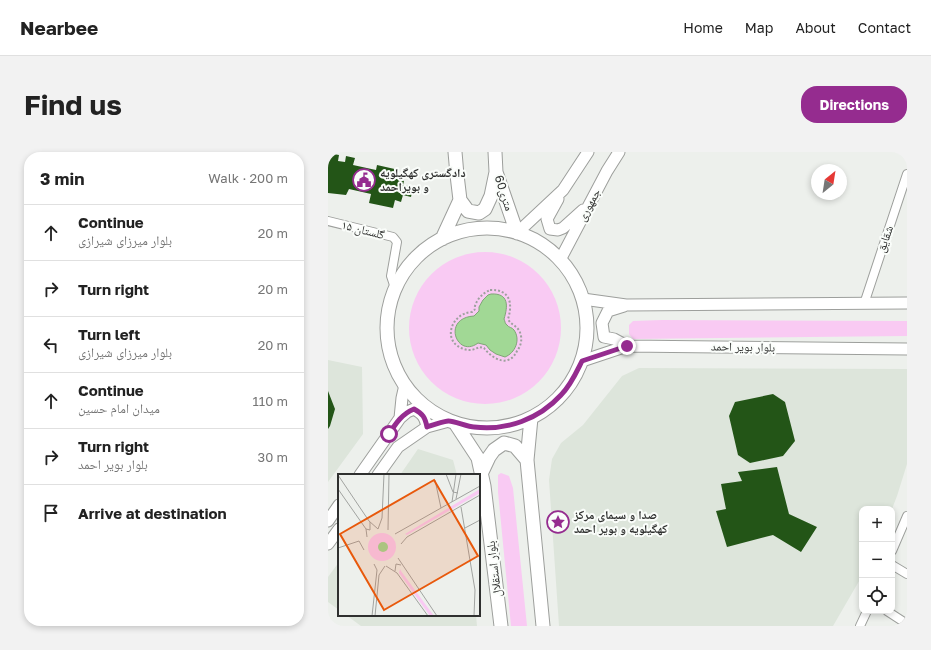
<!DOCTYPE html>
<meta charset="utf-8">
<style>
:root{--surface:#fff;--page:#f2f2f2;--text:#222;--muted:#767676;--line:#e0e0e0;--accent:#952c8f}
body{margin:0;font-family:"Golos Text","Noto Naskh Arabic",sans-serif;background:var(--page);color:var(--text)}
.controls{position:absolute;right:12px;bottom:12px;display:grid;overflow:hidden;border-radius:8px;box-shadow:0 2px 6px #0003}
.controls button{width:36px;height:36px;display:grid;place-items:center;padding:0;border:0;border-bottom:1px solid var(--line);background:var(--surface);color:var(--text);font:20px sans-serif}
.compass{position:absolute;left:483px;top:12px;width:36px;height:36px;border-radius:50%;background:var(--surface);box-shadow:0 2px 6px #0003;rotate:30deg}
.stop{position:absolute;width:12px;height:12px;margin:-9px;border:3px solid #952c8f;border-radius:50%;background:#fff}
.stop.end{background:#952c8f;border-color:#fff;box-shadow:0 1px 4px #0008}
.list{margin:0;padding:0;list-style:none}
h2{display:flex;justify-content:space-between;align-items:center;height:52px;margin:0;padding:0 16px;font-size:17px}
h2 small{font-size:13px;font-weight:400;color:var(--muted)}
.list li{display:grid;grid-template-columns:26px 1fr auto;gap:12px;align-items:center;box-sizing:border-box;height:56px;padding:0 16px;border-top:1px solid var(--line)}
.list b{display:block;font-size:15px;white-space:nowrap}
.list p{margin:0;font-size:13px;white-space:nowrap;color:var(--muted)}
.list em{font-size:13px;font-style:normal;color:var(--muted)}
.icon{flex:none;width:22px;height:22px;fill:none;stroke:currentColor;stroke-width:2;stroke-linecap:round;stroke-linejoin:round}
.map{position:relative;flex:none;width:579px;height:474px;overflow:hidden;border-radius:16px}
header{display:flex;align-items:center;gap:24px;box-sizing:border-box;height:56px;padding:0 20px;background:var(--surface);border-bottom:1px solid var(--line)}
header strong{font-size:19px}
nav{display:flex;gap:22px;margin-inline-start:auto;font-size:14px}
.intro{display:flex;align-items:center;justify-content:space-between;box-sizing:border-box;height:96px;padding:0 24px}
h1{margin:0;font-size:28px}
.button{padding:10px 18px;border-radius:16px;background:var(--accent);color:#fff;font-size:14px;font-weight:700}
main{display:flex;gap:24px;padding:0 24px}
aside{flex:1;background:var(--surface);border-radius:16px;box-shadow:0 2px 6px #0003}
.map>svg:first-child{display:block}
</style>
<header>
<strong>Nearbee</strong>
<nav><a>Home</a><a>Map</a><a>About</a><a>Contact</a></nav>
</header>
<div class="intro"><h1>Find us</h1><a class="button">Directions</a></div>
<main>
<aside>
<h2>3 min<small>Walk · 200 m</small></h2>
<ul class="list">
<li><svg class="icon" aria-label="ahead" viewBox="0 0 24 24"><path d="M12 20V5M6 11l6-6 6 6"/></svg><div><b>Continue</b><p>بلوار میرزای شیرازی</p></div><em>20 m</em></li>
<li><svg class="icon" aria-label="right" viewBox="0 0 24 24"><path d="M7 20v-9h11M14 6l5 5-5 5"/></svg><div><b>Turn right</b></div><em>20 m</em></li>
<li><svg class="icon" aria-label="left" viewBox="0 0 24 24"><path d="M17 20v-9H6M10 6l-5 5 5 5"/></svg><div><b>Turn left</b><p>بلوار میرزای شیرازی</p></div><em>20 m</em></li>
<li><svg class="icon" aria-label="ahead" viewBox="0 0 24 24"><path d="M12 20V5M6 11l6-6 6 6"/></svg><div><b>Continue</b><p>میدان امام حسین</p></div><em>110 m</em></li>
<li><svg class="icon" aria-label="right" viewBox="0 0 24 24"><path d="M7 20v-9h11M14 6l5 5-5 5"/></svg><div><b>Turn right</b><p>بلوار بویر احمد</p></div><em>30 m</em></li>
<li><svg class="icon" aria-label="arrive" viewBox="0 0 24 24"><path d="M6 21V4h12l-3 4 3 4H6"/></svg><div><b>Arrive at destination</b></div></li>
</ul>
</aside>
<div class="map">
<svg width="579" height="474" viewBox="0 0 579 474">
<rect width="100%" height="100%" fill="#edf0ec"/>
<path fill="#dde5db" d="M0 208 34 215 35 282 0 330Z
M311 216 579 217V312L569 344 564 357H534V424L505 474H231L221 328 224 307 233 291 255 273 294 224Z
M90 297 125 308 129 323H72Z
M11 410V458L0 450V425Z
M18 463H148L149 474H33Z"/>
<path fill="#f9caf3" d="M81 176a76 76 0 1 1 152 0a76 76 0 1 1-152 0Z
M334 168 579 169V184L305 187 301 182V173L305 169Z
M173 321 181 324 185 336 199 474H183L170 340V323Z"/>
<path fill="#a1d895" stroke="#7fa676" d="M163 142C181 141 180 154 176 167 177 169 177 172 179 173 181 176 184 175 186 178 193 188 187 201 177 205L168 202 162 198 158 193 150 191C129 207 113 166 146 164L151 159V155L155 148 160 143Z"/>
<path fill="#235517" d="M0 1 11 3 10 9 17 10 18 4 27 6 25 13 48 18 49 13 71 18 69 27 76 29 75 33 85 35 83 45 75 43 73 50 67 48 65 56 41 51 43 42 21 37 18 43 0 41Z
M0 239 7 257 2 274 0 277Z
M445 242 457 250 467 289 455 304 422 311 410 303 401 264 407 250Z
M449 315 461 362 489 375 473 400 445 383 399 395 388 359 398 357 393 332 414 329 410 320Z"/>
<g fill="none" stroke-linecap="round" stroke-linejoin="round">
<g stroke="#9d9f9c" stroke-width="10">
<path id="minor" d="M0 69 65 85 69 90 63 124 67 136
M536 152 579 22
M564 399 579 364
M564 413 579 422
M559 459 579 472
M532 474 539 459"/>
</g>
<g stroke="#9d9f9c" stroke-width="13">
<path id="secondary" d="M230 47 219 67 222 77 230 78 235 76 255 58
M189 81 235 38 260 0
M232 108 279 19 291 0
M255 147 298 153 579 151
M296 154 280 159 274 171 276 185 286 187 299 194
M254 209 299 194 579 197
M72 266 79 260 86 257C95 262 97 265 99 275
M32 323 72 266 74 246 77 233
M50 323 70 295 99 275 121 269
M0 369 11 353
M0 392 11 377"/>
</g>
<g stroke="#9d9f9c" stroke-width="15">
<path id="primary" d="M167 0 168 20 189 81
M132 48 140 59 151 61 157 57 163 44 168 20
M59 176a100 100 0 1 1 200 0a100 100 0 1 1-200 0Z
M114 87 132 48 129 23 127 0
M203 266 199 308 215 474
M127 271 150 306 156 334 173 474
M153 322 161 305 166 298 176 291 187 294 199 308"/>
</g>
<path stroke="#9ea09e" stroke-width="2" stroke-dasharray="2 2" stroke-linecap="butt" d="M162 138C182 137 185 151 180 167 183 174 191 173 193 184 194 190 192 195 189 199 187 203 185 206 180 208 172 211 161 203 156 196L151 195C146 198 141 199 136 197 113 190 123 161 144 160 148 156 146 160 147 154 149 147 155 141 162 138Z"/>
<use href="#minor" stroke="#fff" stroke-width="8"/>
<use href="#secondary" stroke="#fff" stroke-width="11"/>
<use href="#primary" stroke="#fff" stroke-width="13"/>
</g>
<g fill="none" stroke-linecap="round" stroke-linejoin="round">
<path stroke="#952c8f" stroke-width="5" d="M61 282C68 271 74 262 86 257 95 262 97 265 99 275 105 273 113 270 120 269 124 268 140 275 146 275 179 279 211 267 233 243 243 233 248 221 254 209L299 194"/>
</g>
<defs>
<g id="civic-ring" transform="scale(1.15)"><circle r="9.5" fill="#fafdfa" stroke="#952c8f" stroke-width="1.5"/><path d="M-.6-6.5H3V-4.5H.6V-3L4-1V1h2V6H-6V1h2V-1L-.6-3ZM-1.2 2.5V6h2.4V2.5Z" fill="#952c8f"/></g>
<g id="sight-ring" transform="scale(1.15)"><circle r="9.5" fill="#fafdfa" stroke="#952c8f" stroke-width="1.5"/><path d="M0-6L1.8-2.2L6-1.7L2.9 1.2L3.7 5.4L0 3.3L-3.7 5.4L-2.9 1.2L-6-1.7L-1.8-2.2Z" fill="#952c8f"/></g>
</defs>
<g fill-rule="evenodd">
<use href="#civic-ring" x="36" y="28"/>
<use href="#sight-ring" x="230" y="370"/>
</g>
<g text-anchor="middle" stroke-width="4" stroke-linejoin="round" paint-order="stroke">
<g font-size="12" font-weight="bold" fill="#2f302f" stroke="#fafdfa" text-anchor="start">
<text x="52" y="25">دادگستری کهگیلویه<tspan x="52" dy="14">و بویراحمد</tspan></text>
<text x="246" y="367">صدا و سیمای مرکز<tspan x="246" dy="14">کهگیلویه و بویر احمد</tspan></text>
</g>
<g font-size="12" fill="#2f302f" stroke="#fafdfa">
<text transform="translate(176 41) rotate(72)" y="4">60متری</text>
<text transform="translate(261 53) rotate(-62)" y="4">جمهوری</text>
<text transform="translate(35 78) rotate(14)" y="4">گلستان ۱۵</text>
<text transform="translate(557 87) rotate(-71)" y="4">شقایق</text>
<text transform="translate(415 195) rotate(1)" y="4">بلوار بویر احمد</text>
<text transform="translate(166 417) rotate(-97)" y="4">بلوار استقلال</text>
</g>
</g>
<g transform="translate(10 322)">
<rect width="142" height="142" fill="#edf0ec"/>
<path d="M142 15V19L69 61 67 60ZM30 73a14 14 0 1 1 28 0a14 14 0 1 1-28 0ZM62 95 63 97 96 142H92L61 99Z" fill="#f9caf3"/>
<path d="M40 73a5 5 0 1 1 10 0a5 5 0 1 1-10 0Z" fill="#a1d895"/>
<path fill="none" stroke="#a1a3a0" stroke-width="1" d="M108 0 115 18 120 19M0 1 31 47 40 55 44 44 46 0M97 6 103 34M0 15 28 55 29 63M118 25 123 0M114 28 118 0M123 33 137 116 136 142M127 54 142 46M28 55 32 56V48M50 56 51 0M57 60 142 12M63 70 69 63 142 21M0 74 21 67 26 76M60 84 99 142M48 92 59 99 90 142M57 97 58 90 63 91M34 142 39 96 36 90M37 142 41 101 47 92"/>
<path fill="#e8590c" fill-opacity="0.15" stroke="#e8590c" stroke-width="2" d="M96 6 140 82 46 136 2 60Z"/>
<rect width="142" height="142" fill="none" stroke="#2f302f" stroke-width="2"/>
</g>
</svg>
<div class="controls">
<button>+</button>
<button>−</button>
<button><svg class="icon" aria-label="locate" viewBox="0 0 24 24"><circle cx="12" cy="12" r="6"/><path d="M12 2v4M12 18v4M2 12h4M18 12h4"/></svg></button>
</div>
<svg class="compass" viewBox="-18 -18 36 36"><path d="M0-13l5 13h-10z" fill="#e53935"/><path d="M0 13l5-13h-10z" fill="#767676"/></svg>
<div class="stop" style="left:61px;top:282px"></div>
<div class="stop end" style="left:299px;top:194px"></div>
</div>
</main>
